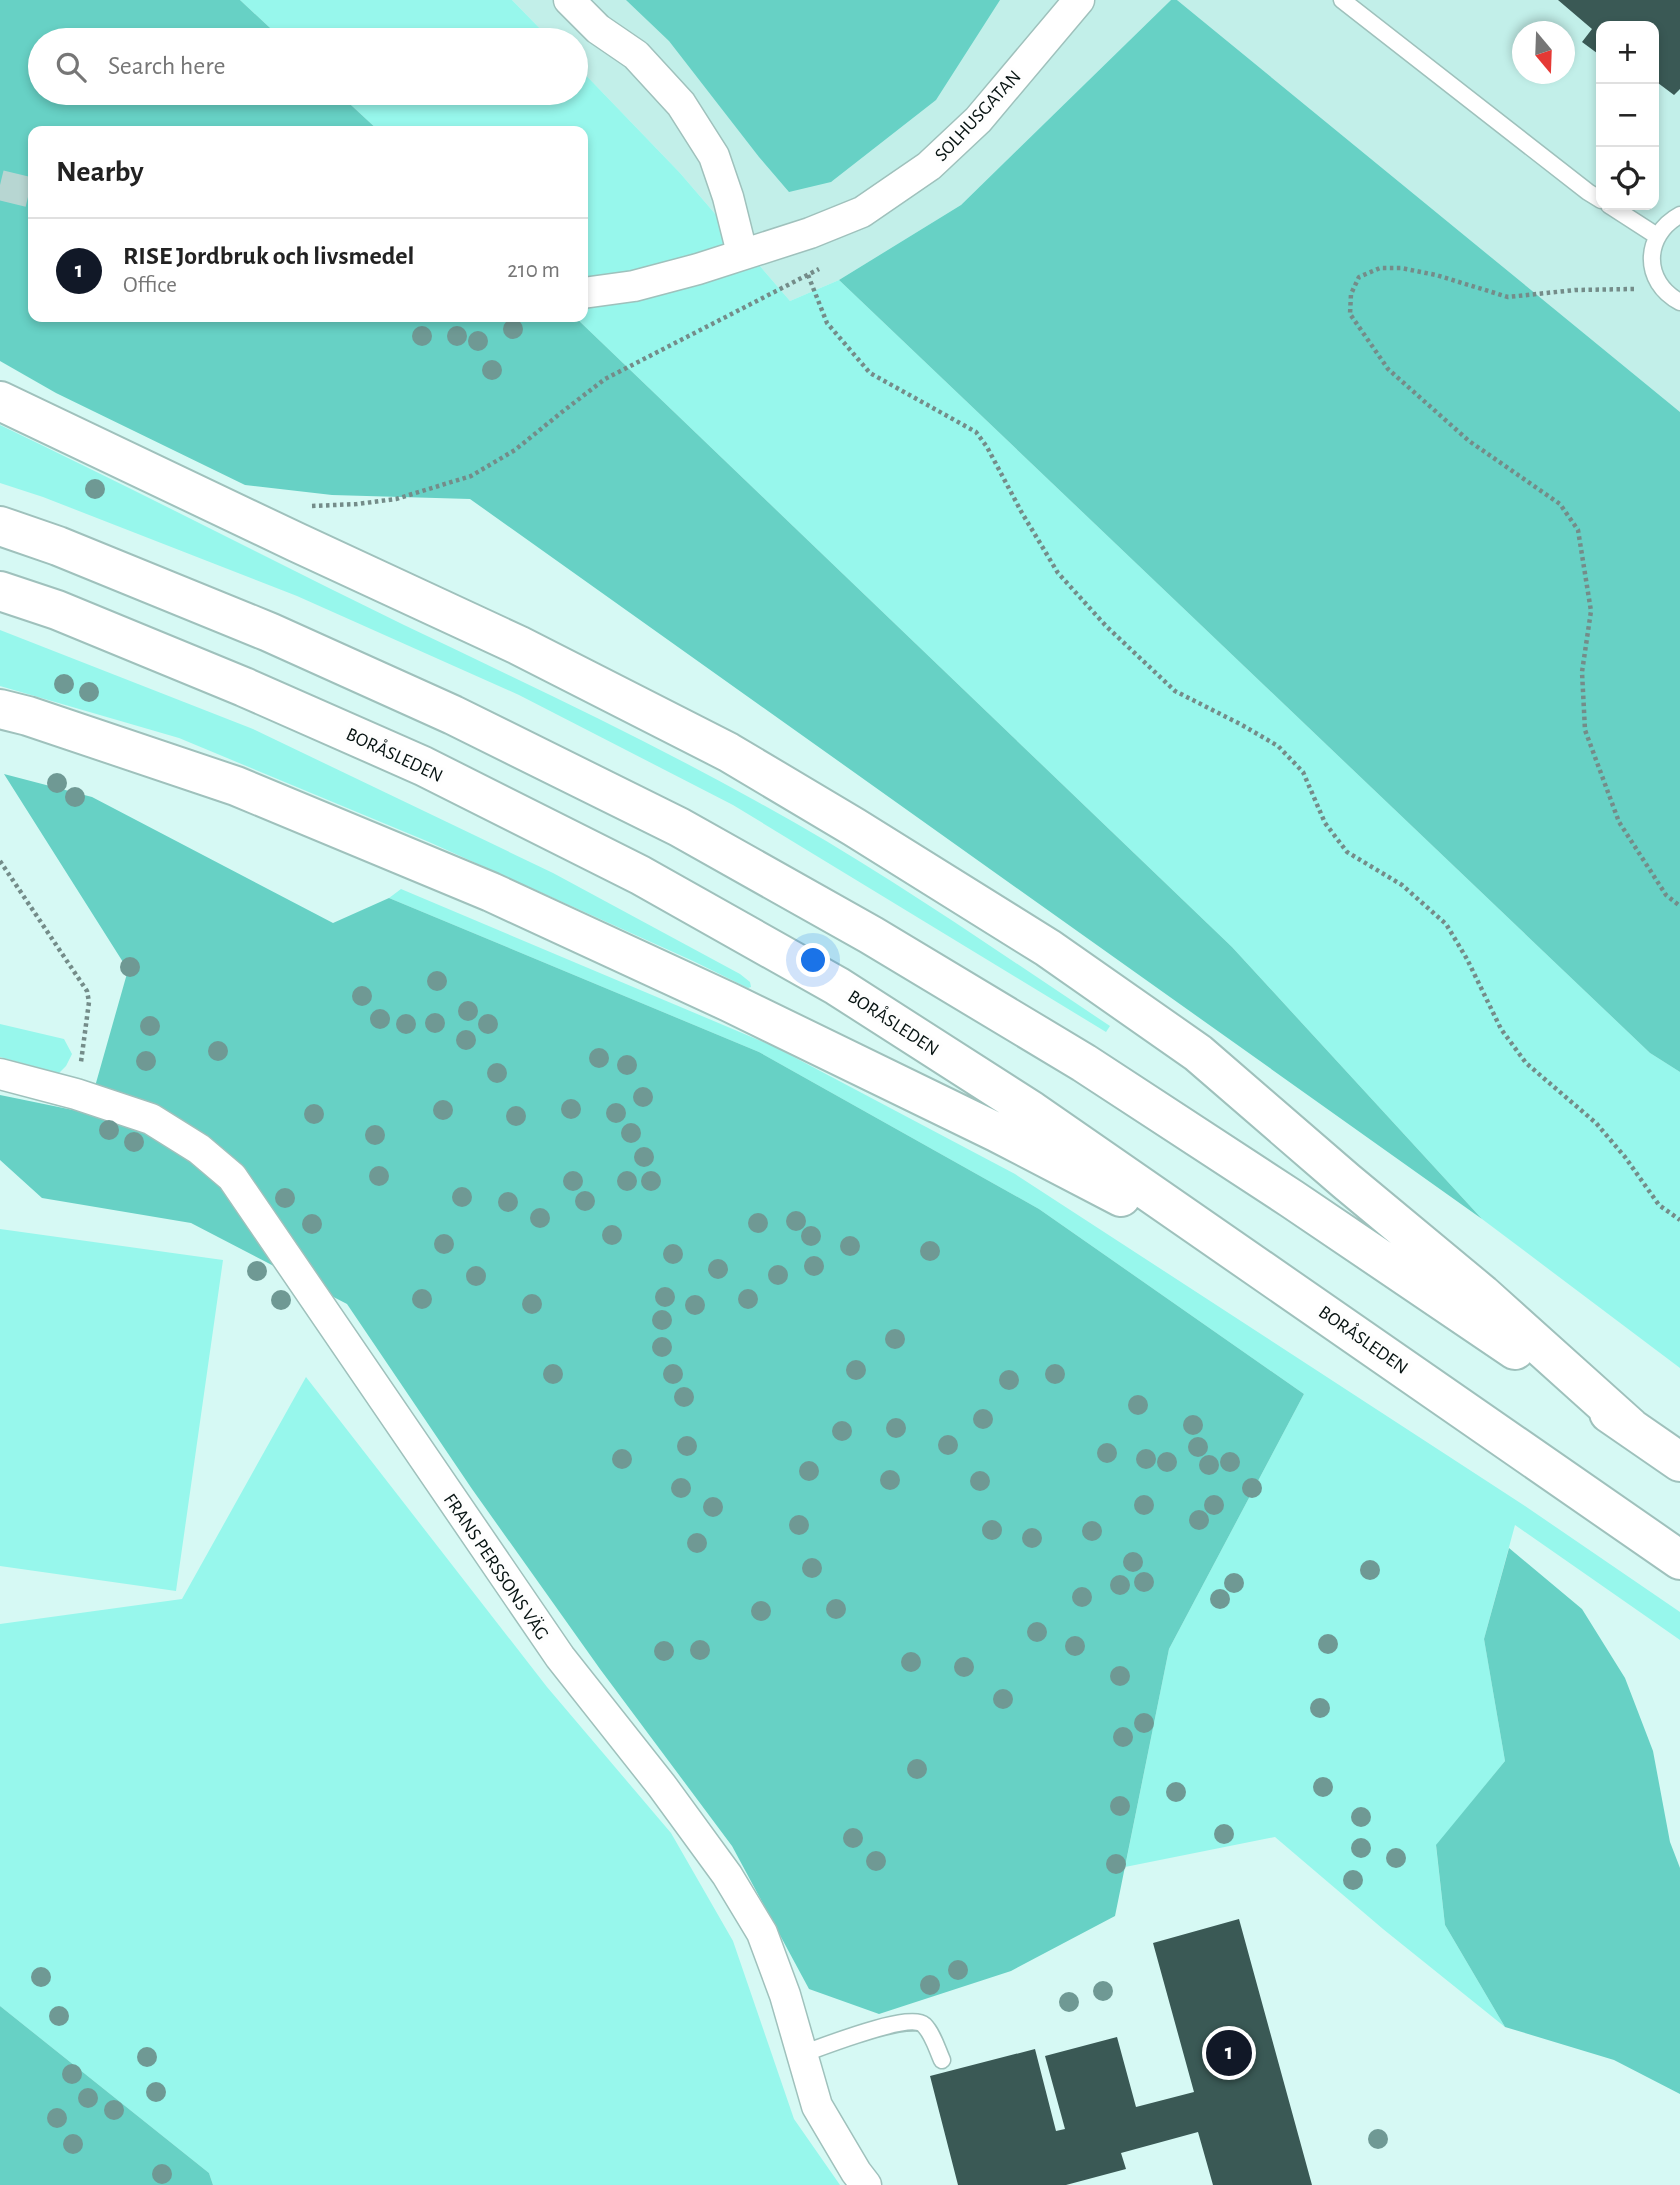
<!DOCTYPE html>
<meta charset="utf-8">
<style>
:root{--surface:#fff;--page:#f2f2f2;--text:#222;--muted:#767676;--line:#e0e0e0;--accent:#111827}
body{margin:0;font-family:"Alegreya Sans",sans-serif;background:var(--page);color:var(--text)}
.controls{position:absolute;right:21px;top:21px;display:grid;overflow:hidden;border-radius:14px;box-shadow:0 4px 10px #0003}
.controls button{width:63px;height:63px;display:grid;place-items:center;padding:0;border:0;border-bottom:2px solid var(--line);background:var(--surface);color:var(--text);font:35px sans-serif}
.compass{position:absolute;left:1512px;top:21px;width:63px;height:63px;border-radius:50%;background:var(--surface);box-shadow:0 4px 10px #0003;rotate:161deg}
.you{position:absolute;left:814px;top:961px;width:24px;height:24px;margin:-18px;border:5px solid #fff;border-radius:50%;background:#1a73e8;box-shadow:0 0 0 10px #1a73e833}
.badge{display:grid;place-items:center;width:46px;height:46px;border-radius:50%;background:var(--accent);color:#fff;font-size:23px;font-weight:700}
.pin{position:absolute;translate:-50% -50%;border:4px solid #fff;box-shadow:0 2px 7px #0006}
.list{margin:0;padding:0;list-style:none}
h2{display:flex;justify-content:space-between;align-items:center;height:91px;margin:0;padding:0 28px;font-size:30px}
h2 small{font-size:23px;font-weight:400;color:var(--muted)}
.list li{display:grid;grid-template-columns:46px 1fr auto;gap:21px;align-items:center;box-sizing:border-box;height:105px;padding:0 28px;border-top:2px solid var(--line)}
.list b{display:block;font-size:26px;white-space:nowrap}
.list p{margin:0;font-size:23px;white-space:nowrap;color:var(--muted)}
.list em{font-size:23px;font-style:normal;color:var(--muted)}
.icon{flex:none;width:38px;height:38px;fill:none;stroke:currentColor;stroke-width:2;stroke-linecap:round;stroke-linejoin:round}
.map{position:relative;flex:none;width:1680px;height:2185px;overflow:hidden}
.search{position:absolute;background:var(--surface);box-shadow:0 4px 10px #0003;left:28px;top:28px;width:560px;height:77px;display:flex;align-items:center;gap:18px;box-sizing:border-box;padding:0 24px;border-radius:38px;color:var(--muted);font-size:26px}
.panel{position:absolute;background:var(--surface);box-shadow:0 4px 10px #0003;left:28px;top:126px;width:560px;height:196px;border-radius:14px}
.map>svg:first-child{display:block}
</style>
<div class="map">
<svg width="1680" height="2185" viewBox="0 0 1680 2185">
<rect width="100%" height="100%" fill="#d6f9f4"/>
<path fill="#c2efe9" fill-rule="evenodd" d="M512 0H1171L961 205 839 280 790 301 680 173 576 65V40H551Z
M1177 0H1680V412ZM1601 26H1654V205H1601ZM1522 32H1564V74H1522Z"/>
<path fill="#97f7ec" d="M240 0H512L551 40H283Z
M576 65 680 173 790 301 839 280 1650 1053 1680 1072V1368L1482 1219 1232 947 575 317H583V131H379L338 93H576Z
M0 425C136 490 269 559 404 625 523 682 641 737 756 801 879 868 994 949 1110 1026L1106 1032 733 805 519 695 297 596 43 497 0 483Z
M0 630 253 729 553 873 740 974 750 982 751 987 748 988 693 961 429 842 179 738 0 686Z
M401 889 773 1046 1015 1174 1525 1506 1680 1612V1640L1515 1525 1484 1639 1505 1761 1436 1846 1445 1925 1505 2027 1383 1929 1275 1837 1125 1867 1169 1649 1304 1394 1039 1209 759 1052 389 898Z
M0 1024 64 1039 72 1054 66 1066 59 1073 0 1057Z
M0 1229 223 1260 176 1591 0 1566Z
M306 1377 547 1687 671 1833 733 1941 794 2119 840 2185H213L209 2173 0 2006V1624L182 1599Z"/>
<path fill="#67d1c5" d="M0 0H240L283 40H40V93H338L379 131H33V317H575L1232 947 1482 1219 470 499 332 495 245 485 56 393 0 361Z
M626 0H1000L936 100 831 182 789 192 759 157 669 41Z
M1171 0H1177L1680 412V1072L1650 1053 839 280 961 205Z
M4 774 92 797 333 923 389 898 759 1052 1039 1209 1304 1394 1169 1649 1115 1916 1011 1971 879 2014 809 1989 732 1846 600 1669 472 1489 347 1304 191 1223 42 1198 0 1160V1095L78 1111 94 1090 128 970Z
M1509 1548 1582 1609 1625 1678 1653 1751 1670 1842 1680 1868V2094L1614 2060 1505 2027 1445 1925 1436 1845 1505 1761 1484 1639Z
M0 2006 209 2173 213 2185H0Z"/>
<path fill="#3a5955" d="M1558 0H1680V89L1674 95 1654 80V26H1601V56L1582 42 1592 29Z
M1239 1919 1312 2185H1213L1198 2132 1121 2153 1126 2169 1066 2185H958L930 2076 1035 2049 1056 2131 1065 2129 1045 2056 1117 2037 1136 2107 1194 2092 1153 1943Z"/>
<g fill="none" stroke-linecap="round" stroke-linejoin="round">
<path stroke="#b7d6d2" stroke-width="30" stroke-dasharray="30 15" stroke-linecap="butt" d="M0 185 33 193"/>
<g stroke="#9fc1bc" stroke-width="19">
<path id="lane" d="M1342 0 1588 192 1601 200
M1609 205 1657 236
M1680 215C1643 235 1642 282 1680 302
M802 2054C822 2047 910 2012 924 2025 933 2034 937 2049 942 2060"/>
</g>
<g stroke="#9fc1bc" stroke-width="33">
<path id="street" d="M569 0 598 29 636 55 681 104 714 156 728 197 742 253
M583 293 634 286 698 269 810 233 862 212 929 166 978 120 1079 0
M0 1074 76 1094 151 1119 199 1149 232 1177 560 1657 662 1786 727 1875 762 1933 785 1995 817 2106 856 2172 866 2185"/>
</g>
<g stroke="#9fc1bc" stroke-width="42">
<path id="highway" d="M0 401 296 542 518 645 728 752 854 827 1048 948 1198 1053 1346 1181 1482 1294 1630 1427
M0 526 58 546 269 632 453 715 679 827 871 935 1084 1063 1292 1199 1515 1350
M0 591 57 610 244 687 423 766 640 875 837 986 1032 1111 1680 1560
M0 709 28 716 236 786 491 892 729 1002 996 1132 1121 1197
M1609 1413 1680 1462"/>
</g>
<path stroke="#748c89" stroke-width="4.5" stroke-dasharray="3.5 3.5" stroke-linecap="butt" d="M808 275 827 323 870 373 976 432 987 447 1022 513 1058 573 1106 626 1175 691 1242 725 1278 746 1303 772 1325 823 1347 852 1402 885 1446 924 1467 959 1501 1029 1526 1063 1596 1123 1625 1157 1659 1205 1680 1220
M1634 289 1575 290 1508 297 1436 275 1401 268H1380L1359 277 1351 294 1350 314 1388 369 1469 441 1560 504 1578 530 1591 611 1582 672 1585 730 1619 822 1666 895 1680 906
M312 506 357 504 396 499 471 476 515 450 562 412 605 379 819 269
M0 861 87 991 89 1002 81 1062"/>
<use href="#lane" stroke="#fff" stroke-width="16"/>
<use href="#street" stroke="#fff" stroke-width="30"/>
<use href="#highway" stroke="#fff" stroke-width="38"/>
</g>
<g fill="#6f9994">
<circle cx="513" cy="329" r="10"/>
<circle cx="422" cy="336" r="10"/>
<circle cx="457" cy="336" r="10"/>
<circle cx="478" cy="341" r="10"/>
<circle cx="492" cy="370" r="10"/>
<circle cx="95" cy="489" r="10"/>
<circle cx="64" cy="684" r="10"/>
<circle cx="89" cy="692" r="10"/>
<circle cx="57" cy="783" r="10"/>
<circle cx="75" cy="797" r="10"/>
<circle cx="130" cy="967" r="10"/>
<circle cx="437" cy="981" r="10"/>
<circle cx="362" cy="996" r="10"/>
<circle cx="468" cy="1011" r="10"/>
<circle cx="380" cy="1019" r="10"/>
<circle cx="435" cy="1023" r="10"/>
<circle cx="406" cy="1024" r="10"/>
<circle cx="488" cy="1024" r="10"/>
<circle cx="150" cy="1026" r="10"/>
<circle cx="466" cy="1040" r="10"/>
<circle cx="218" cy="1051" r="10"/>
<circle cx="599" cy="1058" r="10"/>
<circle cx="146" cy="1061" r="10"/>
<circle cx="627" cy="1065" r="10"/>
<circle cx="497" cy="1073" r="10"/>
<circle cx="643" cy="1097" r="10"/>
<circle cx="571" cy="1109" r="10"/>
<circle cx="443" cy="1110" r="10"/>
<circle cx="616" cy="1113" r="10"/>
<circle cx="314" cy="1114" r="10"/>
<circle cx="516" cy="1116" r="10"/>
<circle cx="109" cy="1130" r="10"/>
<circle cx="631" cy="1133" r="10"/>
<circle cx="375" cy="1135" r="10"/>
<circle cx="134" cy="1142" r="10"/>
<circle cx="644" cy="1157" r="10"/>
<circle cx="379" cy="1176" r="10"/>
<circle cx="573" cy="1181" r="10"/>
<circle cx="627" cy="1181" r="10"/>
<circle cx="651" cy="1181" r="10"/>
<circle cx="462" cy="1197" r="10"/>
<circle cx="285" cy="1198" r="10"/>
<circle cx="585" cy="1201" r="10"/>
<circle cx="508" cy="1202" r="10"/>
<circle cx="540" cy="1218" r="10"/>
<circle cx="796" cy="1221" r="10"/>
<circle cx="758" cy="1223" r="10"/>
<circle cx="312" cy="1224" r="10"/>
<circle cx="612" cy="1235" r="10"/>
<circle cx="811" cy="1236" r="10"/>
<circle cx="444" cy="1244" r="10"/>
<circle cx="850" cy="1246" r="10"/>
<circle cx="930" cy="1251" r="10"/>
<circle cx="673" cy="1254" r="10"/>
<circle cx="814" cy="1266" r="10"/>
<circle cx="718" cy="1269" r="10"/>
<circle cx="257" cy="1271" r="10"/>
<circle cx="778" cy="1275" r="10"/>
<circle cx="476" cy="1276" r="10"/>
<circle cx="665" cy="1297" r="10"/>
<circle cx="422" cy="1299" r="10"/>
<circle cx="748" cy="1299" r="10"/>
<circle cx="281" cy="1300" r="10"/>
<circle cx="532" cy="1304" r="10"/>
<circle cx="695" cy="1305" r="10"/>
<circle cx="662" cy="1320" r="10"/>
<circle cx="895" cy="1339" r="10"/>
<circle cx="662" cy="1347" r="10"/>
<circle cx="856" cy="1370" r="10"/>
<circle cx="553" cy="1374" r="10"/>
<circle cx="673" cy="1374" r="10"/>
<circle cx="1055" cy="1374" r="10"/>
<circle cx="1009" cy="1380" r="10"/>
<circle cx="684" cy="1397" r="10"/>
<circle cx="1138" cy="1405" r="10"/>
<circle cx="983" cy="1419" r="10"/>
<circle cx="1193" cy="1425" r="10"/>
<circle cx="896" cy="1428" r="10"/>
<circle cx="842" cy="1431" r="10"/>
<circle cx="948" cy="1445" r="10"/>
<circle cx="687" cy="1446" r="10"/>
<circle cx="1198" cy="1447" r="10"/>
<circle cx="1107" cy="1453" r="10"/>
<circle cx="622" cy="1459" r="10"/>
<circle cx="1146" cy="1459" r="10"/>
<circle cx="1167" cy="1462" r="10"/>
<circle cx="1230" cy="1462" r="10"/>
<circle cx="1209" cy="1465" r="10"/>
<circle cx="809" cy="1471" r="10"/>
<circle cx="890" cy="1480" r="10"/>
<circle cx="980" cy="1481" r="10"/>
<circle cx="681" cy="1488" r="10"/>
<circle cx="1252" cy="1488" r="10"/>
<circle cx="1144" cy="1505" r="10"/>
<circle cx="1214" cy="1505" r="10"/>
<circle cx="713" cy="1507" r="10"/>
<circle cx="1199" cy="1520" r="10"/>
<circle cx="799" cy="1525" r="10"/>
<circle cx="992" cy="1530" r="10"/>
<circle cx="1092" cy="1531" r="10"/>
<circle cx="1032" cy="1538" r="10"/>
<circle cx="697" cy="1543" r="10"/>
<circle cx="1133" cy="1562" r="10"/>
<circle cx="812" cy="1568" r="10"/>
<circle cx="1370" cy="1570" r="10"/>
<circle cx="1144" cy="1582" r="10"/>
<circle cx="1234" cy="1583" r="10"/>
<circle cx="1120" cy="1585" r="10"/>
<circle cx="1082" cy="1597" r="10"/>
<circle cx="1220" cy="1599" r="10"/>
<circle cx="836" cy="1609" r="10"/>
<circle cx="761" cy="1611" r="10"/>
<circle cx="1037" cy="1632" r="10"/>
<circle cx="1328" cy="1644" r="10"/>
<circle cx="1075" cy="1646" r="10"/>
<circle cx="700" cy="1650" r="10"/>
<circle cx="664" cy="1651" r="10"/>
<circle cx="911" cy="1662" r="10"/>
<circle cx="964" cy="1667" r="10"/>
<circle cx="1120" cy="1676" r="10"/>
<circle cx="1003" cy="1699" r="10"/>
<circle cx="1320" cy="1708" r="10"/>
<circle cx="1144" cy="1723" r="10"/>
<circle cx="1123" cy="1737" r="10"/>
<circle cx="917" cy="1769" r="10"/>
<circle cx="1323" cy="1787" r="10"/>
<circle cx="1176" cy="1792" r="10"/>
<circle cx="1120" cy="1806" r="10"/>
<circle cx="1361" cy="1817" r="10"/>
<circle cx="1224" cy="1834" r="10"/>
<circle cx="853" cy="1838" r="10"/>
<circle cx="1361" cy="1848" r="10"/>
<circle cx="1396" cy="1858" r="10"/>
<circle cx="876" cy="1861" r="10"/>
<circle cx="1116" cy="1864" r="10"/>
<circle cx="1353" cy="1880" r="10"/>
<circle cx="958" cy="1970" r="10"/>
<circle cx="41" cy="1977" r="10"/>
<circle cx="930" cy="1985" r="10"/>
<circle cx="1103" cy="1991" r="10"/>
<circle cx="1069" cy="2002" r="10"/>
<circle cx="59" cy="2016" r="10"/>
<circle cx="147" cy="2057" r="10"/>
<circle cx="72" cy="2074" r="10"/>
<circle cx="156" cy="2092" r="10"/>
<circle cx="88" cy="2098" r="10"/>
<circle cx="114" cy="2110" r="10"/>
<circle cx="57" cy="2118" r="10"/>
<circle cx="1378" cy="2139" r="10"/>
<circle cx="73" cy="2144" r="10"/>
<circle cx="162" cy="2174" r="10"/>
</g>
<g text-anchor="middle" stroke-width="7" stroke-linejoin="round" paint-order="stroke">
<g font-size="19" fill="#071312" stroke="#fefefe">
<text transform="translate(977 115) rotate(-47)" y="7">SOLHUSGATAN</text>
<text transform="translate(395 754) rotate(25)" y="7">BORÅSLEDEN</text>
<text transform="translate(894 1022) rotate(33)" y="7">BORÅSLEDEN</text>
<text transform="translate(1364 1339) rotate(35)" y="7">BORÅSLEDEN</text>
<text transform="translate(497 1566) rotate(56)" y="7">FRANS PERSSONS VÄG</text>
</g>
</g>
</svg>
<div class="controls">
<button>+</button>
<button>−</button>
<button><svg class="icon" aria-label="locate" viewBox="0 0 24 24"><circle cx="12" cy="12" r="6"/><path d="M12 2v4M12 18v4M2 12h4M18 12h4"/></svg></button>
</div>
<svg class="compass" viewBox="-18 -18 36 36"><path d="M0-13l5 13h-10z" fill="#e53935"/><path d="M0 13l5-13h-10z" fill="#767676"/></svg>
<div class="you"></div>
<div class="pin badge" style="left:1229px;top:2053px">1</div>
<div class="search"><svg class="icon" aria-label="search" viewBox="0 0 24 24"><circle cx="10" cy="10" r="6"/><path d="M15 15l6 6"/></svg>Search here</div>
<section class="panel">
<h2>Nearby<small></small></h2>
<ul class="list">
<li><span class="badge">1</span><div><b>RISE Jordbruk och livsmedel</b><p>Office</p></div><em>210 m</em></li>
</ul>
</section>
</div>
